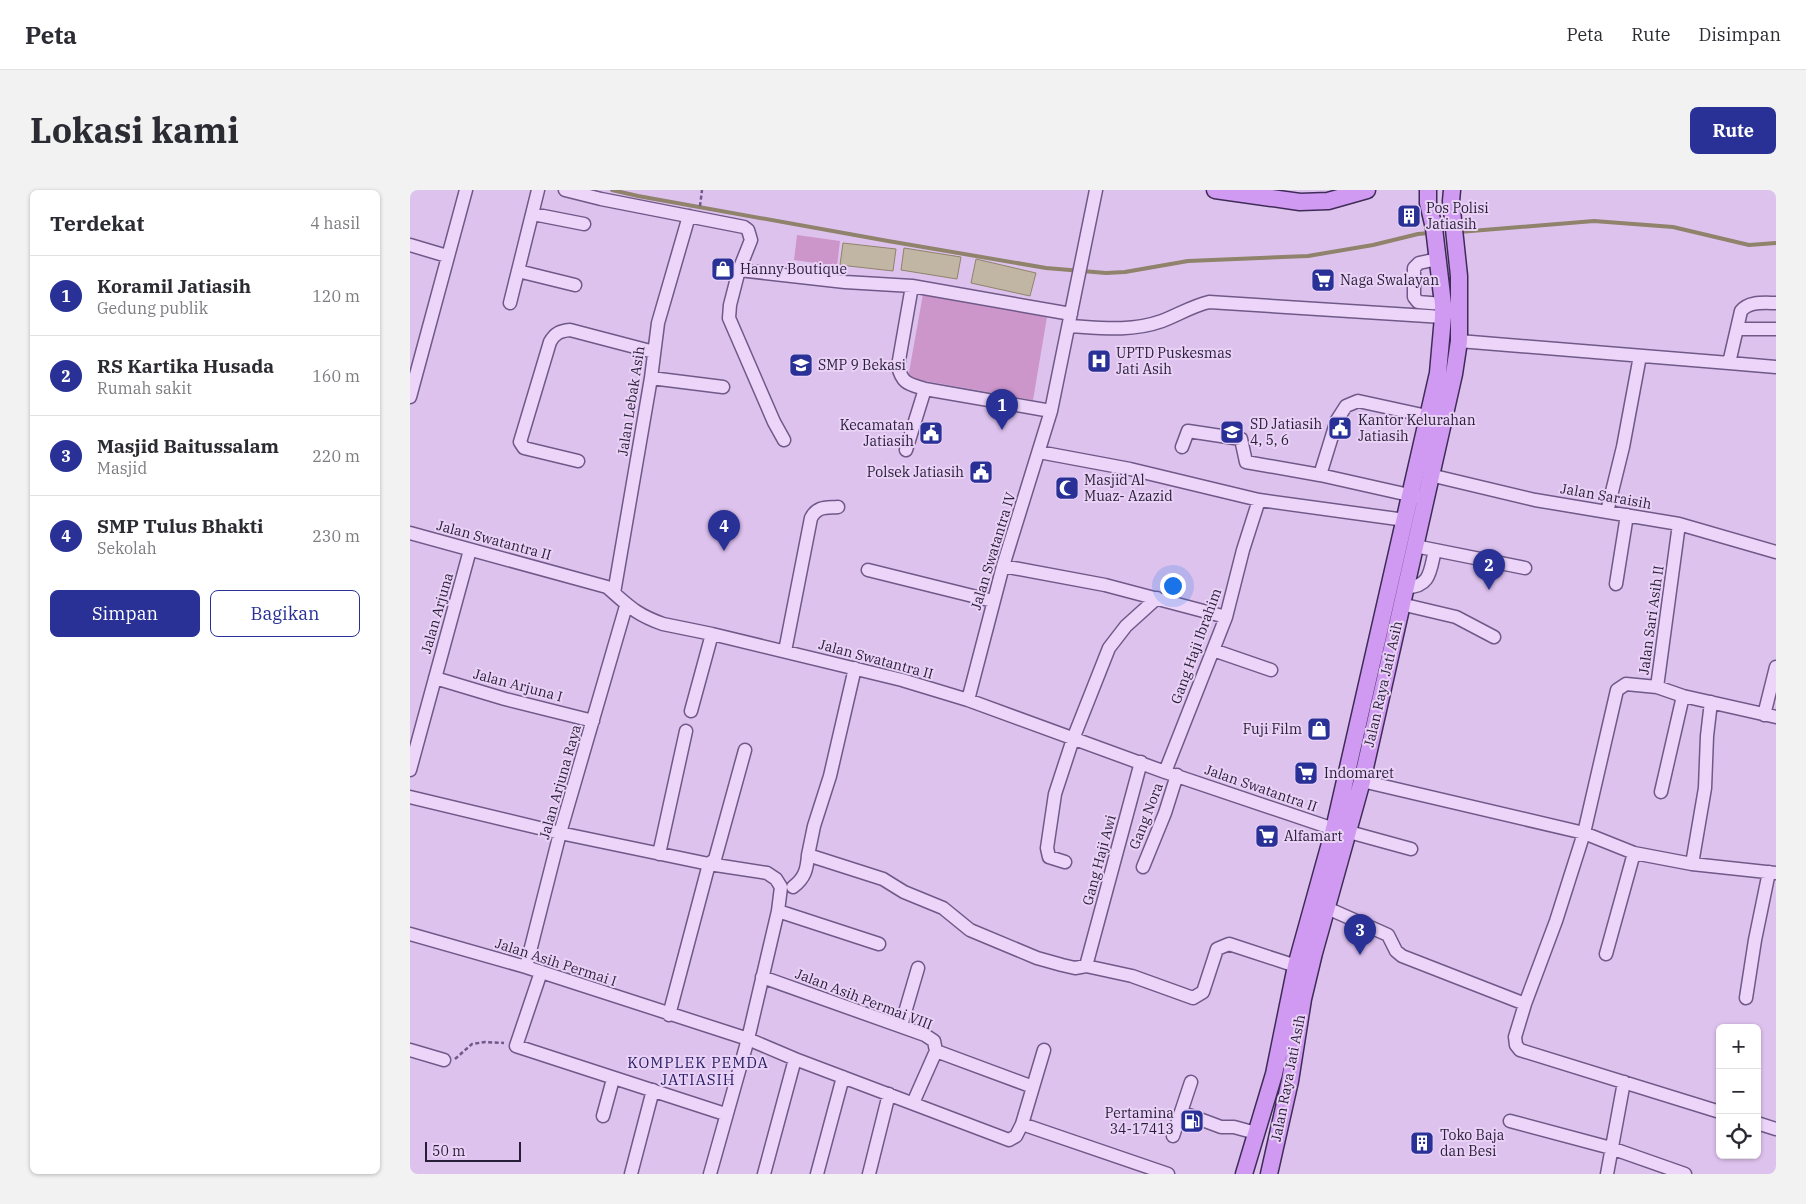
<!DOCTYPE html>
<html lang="id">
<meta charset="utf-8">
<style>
:root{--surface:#fff;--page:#f2f2f3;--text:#2b2b33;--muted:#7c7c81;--line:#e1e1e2;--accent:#293197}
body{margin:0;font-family:"IBM Plex Serif",serif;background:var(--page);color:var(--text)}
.controls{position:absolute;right:15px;bottom:15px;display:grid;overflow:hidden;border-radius:8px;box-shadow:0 1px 4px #0004}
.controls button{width:45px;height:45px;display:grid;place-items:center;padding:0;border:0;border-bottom:1px solid var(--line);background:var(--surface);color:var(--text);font:25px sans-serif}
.scale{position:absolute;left:15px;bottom:12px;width:96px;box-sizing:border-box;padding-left:5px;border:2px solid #281d38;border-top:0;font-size:14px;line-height:18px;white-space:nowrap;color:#281d38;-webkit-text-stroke:4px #e9d2f6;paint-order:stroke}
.you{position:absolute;left:762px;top:395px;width:18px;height:18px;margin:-12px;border:4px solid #fff;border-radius:50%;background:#1a73e8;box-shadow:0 0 0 8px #1a73e833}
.badge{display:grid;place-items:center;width:32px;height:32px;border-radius:50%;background:var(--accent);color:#fff;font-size:16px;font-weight:700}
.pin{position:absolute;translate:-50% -41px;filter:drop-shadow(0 1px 2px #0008)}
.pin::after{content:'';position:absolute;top:26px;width:18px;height:15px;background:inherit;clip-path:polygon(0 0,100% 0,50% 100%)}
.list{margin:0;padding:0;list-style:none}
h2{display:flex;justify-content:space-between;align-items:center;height:65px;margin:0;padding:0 20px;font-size:21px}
h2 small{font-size:16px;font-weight:400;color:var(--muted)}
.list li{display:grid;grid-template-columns:32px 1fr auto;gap:15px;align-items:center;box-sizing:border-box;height:80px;padding:0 20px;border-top:1px solid var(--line)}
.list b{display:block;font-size:19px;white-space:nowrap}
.list p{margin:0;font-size:16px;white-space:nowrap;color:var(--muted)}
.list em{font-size:16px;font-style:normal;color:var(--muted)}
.actions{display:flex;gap:10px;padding:15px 20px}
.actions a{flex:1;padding:11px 0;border:1px solid var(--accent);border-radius:8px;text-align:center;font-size:18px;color:var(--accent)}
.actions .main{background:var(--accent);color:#fff}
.icon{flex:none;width:28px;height:28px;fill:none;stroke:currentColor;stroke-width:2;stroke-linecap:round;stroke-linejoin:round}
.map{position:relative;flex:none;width:1366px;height:984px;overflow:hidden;border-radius:8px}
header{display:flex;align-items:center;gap:30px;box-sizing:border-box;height:70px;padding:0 25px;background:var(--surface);border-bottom:1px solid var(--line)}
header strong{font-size:24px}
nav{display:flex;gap:28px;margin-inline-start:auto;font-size:18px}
.intro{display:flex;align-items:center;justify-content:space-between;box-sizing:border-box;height:120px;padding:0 30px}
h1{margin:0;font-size:35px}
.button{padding:12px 22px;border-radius:8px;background:var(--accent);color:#fff;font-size:18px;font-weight:700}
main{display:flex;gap:30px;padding:0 30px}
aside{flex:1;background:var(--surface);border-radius:8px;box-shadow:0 1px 4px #0004}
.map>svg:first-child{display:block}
</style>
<header>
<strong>Peta</strong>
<nav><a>Peta</a><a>Rute</a><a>Disimpan</a></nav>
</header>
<div class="intro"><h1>Lokasi kami</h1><a class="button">Rute</a></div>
<main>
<aside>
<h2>Terdekat<small>4 hasil</small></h2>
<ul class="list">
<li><span class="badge">1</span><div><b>Koramil Jatiasih</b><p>Gedung publik</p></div><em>120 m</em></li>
<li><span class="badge">2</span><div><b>RS Kartika Husada</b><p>Rumah sakit</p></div><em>160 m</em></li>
<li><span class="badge">3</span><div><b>Masjid Baitussalam</b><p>Masjid</p></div><em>220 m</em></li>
<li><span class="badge">4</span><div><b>SMP Tulus Bhakti</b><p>Sekolah</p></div><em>230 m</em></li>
</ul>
<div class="actions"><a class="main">Simpan</a><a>Bagikan</a></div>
</aside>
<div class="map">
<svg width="1366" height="984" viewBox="0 0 1366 984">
<rect width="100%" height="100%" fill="#dec2ee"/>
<path fill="#cc96ca" d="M387 45 430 51 427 76 384 70Z
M513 104 637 127 623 210 498 188Z"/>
<path fill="#c1b6a4" stroke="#8f836b" d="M433 53 486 59 483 81 430 75Z
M494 58 551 67 547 89 491 80Z
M566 69 626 83 620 106 561 93Z"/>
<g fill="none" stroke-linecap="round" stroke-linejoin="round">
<path stroke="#8f836b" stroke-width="4" d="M202 0 228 6 478 51 636 78 696 83 715 82 778 71 898 66 963 55 1008 44 1019 43
M1049 42 1184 31 1263 37 1339 55 1366 53"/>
<g stroke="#6f5988" stroke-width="15">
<path id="minor" d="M155 0 191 9 334 37 338 40 341 50 329 80 435 92 502 96 661 124
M123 24 174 34
M0 55 37 66
M1028 69 1009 73 1004 78V107L1008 112 1033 114
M329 80 320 115 319 128 364 232 374 250
M108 81 165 95
M502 96 488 176C492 194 499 194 515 199L641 221
M100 113 128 0
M659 136C691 138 721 142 752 131 768 125 782 116 799 112L1033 127
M1328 139H1366
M1049 151 1319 173 1331 121C1339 111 1354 113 1366 113
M1319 173 1366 177
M241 188 313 197
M0 207 56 0
M772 257 778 241 831 249 836 272 910 285 1008 307
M496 260 515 199
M629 262 720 279 849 310 995 330
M168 271 114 258 110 252 140 152C145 143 150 141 160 140L244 162
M910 285 927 230 936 216 948 211 1017 226
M1020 285 1125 310 1269 334 1366 362
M1197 322 1213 257 1230 166
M0 343 197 397C219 416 225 424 253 434L302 444 492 490 558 510 755 582 924 639
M1005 356 1115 378
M593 376 695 395 816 427
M458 380 583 411
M1206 394 1217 325
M995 397C1021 398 1020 380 1025 360
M204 403 241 188 248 133 279 26
M991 414 1046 427 1084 447
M803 460 861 480
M375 461 401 328C407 316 416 318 428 317
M445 478 420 586 404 636 398 665 473 689 494 702 533 718 560 740 627 768 652 775 665 778 676 776 722 786 783 808 793 802 807 759 819 754 886 776
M25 488 95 509 183 531
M1247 497 1269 334
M558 510 593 376 641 221 686 0
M281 521 302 444
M1354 525 1366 477
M0 580 60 360
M755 582 816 427 833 360 849 310
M952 591 1174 643 1224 663 1282 674 1366 683
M1251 602 1273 506
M0 607 150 643 299 674 357 683 366 689 371 697 368 721 338 849 300 984
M939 642 1001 659
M249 664 276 541
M655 672 639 667 637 658 645 604 663 549 699 458 716 436 747 408
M1282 674 1295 598 1297 546 1301 512
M733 677 755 623 767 585
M383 697C395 688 397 679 398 665
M917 718 978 745 986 761 992 766 1115 814
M368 721 469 754
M0 744 116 777 338 849 385 869 599 950 606 946 612 934 634 860
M1196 764 1224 663
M676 776 731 572
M116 777 150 643 216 416
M131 782 106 856 315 924
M352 787 515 845 524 851 526 861 623 897
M1336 808 1345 750 1359 682
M259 825 299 674 305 669 335 560
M491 836 508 778
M0 860 34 870
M503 913 526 861
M771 922 811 937H824L846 943
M1310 922 1110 860 1106 855 1105 847 1115 814 1146 731 1174 643 1207 500 1216 494 1247 497 1273 506 1366 527
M193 926 203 889
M1100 931 1201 958 1275 984
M1347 933 1366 939
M612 934 758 984
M763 946 781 892
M221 984 243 900
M354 984 385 869
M407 984 433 887
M459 984 479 904
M1197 984 1214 892"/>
</g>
<g stroke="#3d2d56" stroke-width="19">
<path id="major" d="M805 0 890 12 918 11 957 0
M834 984 864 884 886 776 924 639 1028 183 1033 127V114L1024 38 1018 13V0
M859 984 880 891 893 809 904 763 952 591 1044 184 1049 151V86L1041 11 1042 0"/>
</g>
<path stroke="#6f5988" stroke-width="2.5" stroke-dasharray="4 2.5" stroke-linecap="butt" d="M290 16 292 0
M45 869 62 854 75 852 94 853"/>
<use href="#minor" stroke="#ecd5f9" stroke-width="12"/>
<use href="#major" stroke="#d099f2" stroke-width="16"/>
</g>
<defs>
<g id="building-square" transform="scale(1.25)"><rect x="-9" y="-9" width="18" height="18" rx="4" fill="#293197" stroke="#e9d2f6"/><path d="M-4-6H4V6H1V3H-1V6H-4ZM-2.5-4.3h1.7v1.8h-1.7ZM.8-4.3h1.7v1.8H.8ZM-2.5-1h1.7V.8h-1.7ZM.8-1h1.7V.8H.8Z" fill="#fff"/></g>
<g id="shop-square" transform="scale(1.25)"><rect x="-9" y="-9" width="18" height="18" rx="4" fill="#293197" stroke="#e9d2f6"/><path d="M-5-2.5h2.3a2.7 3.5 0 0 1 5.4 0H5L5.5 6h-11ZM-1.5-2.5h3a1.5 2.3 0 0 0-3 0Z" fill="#fff"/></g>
<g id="supermarket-square" transform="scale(1.25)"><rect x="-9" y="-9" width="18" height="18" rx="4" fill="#293197" stroke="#e9d2f6"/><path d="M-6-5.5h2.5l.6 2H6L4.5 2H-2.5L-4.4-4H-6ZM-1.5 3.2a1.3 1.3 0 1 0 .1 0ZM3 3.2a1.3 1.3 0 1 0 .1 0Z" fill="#fff"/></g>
<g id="hospital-square" transform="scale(1.25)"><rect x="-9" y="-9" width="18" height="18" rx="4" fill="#293197" stroke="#e9d2f6"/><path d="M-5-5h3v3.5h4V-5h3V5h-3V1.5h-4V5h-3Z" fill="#fff"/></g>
<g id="school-square" transform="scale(1.25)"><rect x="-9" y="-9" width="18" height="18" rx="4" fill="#293197" stroke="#e9d2f6"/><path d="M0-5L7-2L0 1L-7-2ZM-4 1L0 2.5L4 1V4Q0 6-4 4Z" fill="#fff"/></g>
<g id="civic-square" transform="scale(1.25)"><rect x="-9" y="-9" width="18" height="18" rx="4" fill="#293197" stroke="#e9d2f6"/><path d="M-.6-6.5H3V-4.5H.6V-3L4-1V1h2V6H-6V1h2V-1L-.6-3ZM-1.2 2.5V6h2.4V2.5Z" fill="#fff"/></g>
<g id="mosque-square" transform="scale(1.25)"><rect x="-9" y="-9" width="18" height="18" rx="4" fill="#293197" stroke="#e9d2f6"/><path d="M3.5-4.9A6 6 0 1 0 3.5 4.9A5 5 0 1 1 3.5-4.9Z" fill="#fff"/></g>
<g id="fuel-square" transform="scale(1.25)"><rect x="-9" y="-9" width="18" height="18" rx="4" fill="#293197" stroke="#e9d2f6"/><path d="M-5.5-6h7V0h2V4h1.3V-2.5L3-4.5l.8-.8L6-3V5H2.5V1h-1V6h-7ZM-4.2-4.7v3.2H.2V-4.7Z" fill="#fff"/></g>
</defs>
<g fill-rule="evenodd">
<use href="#building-square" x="999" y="26"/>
<use href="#shop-square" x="313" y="79"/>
<use href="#supermarket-square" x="913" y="90"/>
<use href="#hospital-square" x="689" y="171"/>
<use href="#school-square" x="391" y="175"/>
<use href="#civic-square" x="930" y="238"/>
<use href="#school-square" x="822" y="242"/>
<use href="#civic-square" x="521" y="243"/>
<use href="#civic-square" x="571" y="282"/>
<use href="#mosque-square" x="657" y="298"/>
<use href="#shop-square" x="909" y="539"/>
<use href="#supermarket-square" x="896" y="583"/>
<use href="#supermarket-square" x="857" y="646"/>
<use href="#fuel-square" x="782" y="931"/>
<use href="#building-square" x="1012" y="953"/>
</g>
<g text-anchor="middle" stroke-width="4" stroke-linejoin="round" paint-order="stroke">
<g font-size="14" fill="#281d38" stroke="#e9d2f6" text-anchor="start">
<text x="1016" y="23">Pos Polisi<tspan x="1016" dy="16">Jatiasih</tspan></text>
<text x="330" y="84">Hanny Boutique</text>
<text x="930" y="95">Naga Swalayan</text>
<text x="706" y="168">UPTD Puskesmas<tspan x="706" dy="16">Jati Asih</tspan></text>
<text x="408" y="180">SMP 9 Bekasi</text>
<text x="948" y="235">Kantor Kelurahan<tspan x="948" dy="16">Jatiasih</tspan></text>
<text x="840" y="239">SD Jatiasih<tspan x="840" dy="16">4, 5, 6</tspan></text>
<text x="504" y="240" text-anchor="end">Kecamatan<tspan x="504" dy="16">Jatiasih</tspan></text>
<text x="554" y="287" text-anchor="end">Polsek Jatiasih</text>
<text x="674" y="295">Masjid Al<tspan x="674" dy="16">Muaz- Azazid</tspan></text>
<text x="892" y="544" text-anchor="end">Fuji Film</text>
<text x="914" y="588">Indomaret</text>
<text x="874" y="651">Alfamart</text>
<text x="764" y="928" text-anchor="end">Pertamina<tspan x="764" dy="16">34-17413</tspan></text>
<text x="1030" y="950">Toko Baja<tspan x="1030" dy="16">dan Besi</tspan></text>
</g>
<g font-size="14" fill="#281d38" stroke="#e9d2f6">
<text transform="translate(221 211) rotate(-81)" y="5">Jalan Lebak Asih</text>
<text transform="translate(1196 306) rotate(10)" y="5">Jalan Saraisih</text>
<text transform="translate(84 350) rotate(15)" y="5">Jalan Swatantra II</text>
<text transform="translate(583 361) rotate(-73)" y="5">Jalan Swatantra IV</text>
<text transform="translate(27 423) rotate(-74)" y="5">Jalan Arjuna</text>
<text transform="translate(1241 430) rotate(-82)" y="5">Jalan Sari Asih II</text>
<text transform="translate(786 456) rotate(-70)" y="5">Gang Haji Ibrahim</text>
<text transform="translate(466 469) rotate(15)" y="5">Jalan Swatantra II</text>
<text transform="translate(973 494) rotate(-77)" y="5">Jalan Raya Jati Asih</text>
<text transform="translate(108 495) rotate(15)" y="5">Jalan Arjuna I</text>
<text transform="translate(150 592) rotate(-74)" y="5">Jalan Arjuna Raya</text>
<text transform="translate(851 598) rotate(19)" y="5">Jalan Swatantra II</text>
<text transform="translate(736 626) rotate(-69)" y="5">Gang Nora</text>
<text transform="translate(689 670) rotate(-75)" y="5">Gang Haji Awi</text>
<text transform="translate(146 772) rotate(18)" y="5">Jalan Asih Permai I</text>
<text transform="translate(454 809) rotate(21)" y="5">Jalan Asih Permai VIII</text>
<text transform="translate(878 888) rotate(-79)" y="5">Jalan Raya Jati Asih</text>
</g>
<g font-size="15" letter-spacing="1" fill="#261d65" stroke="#e9d2f6">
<text x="288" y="878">KOMPLEK PEMDA<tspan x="288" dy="17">JATIASIH</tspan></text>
</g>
</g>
</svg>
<div class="controls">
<button>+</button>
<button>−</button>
<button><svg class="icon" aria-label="locate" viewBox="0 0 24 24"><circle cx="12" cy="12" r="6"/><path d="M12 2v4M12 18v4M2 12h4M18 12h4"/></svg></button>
</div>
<div class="scale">50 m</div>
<div class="you"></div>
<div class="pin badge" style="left:592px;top:240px">1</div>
<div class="pin badge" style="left:1079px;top:400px">2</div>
<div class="pin badge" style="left:950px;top:765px">3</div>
<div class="pin badge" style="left:314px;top:361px">4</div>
</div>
</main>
